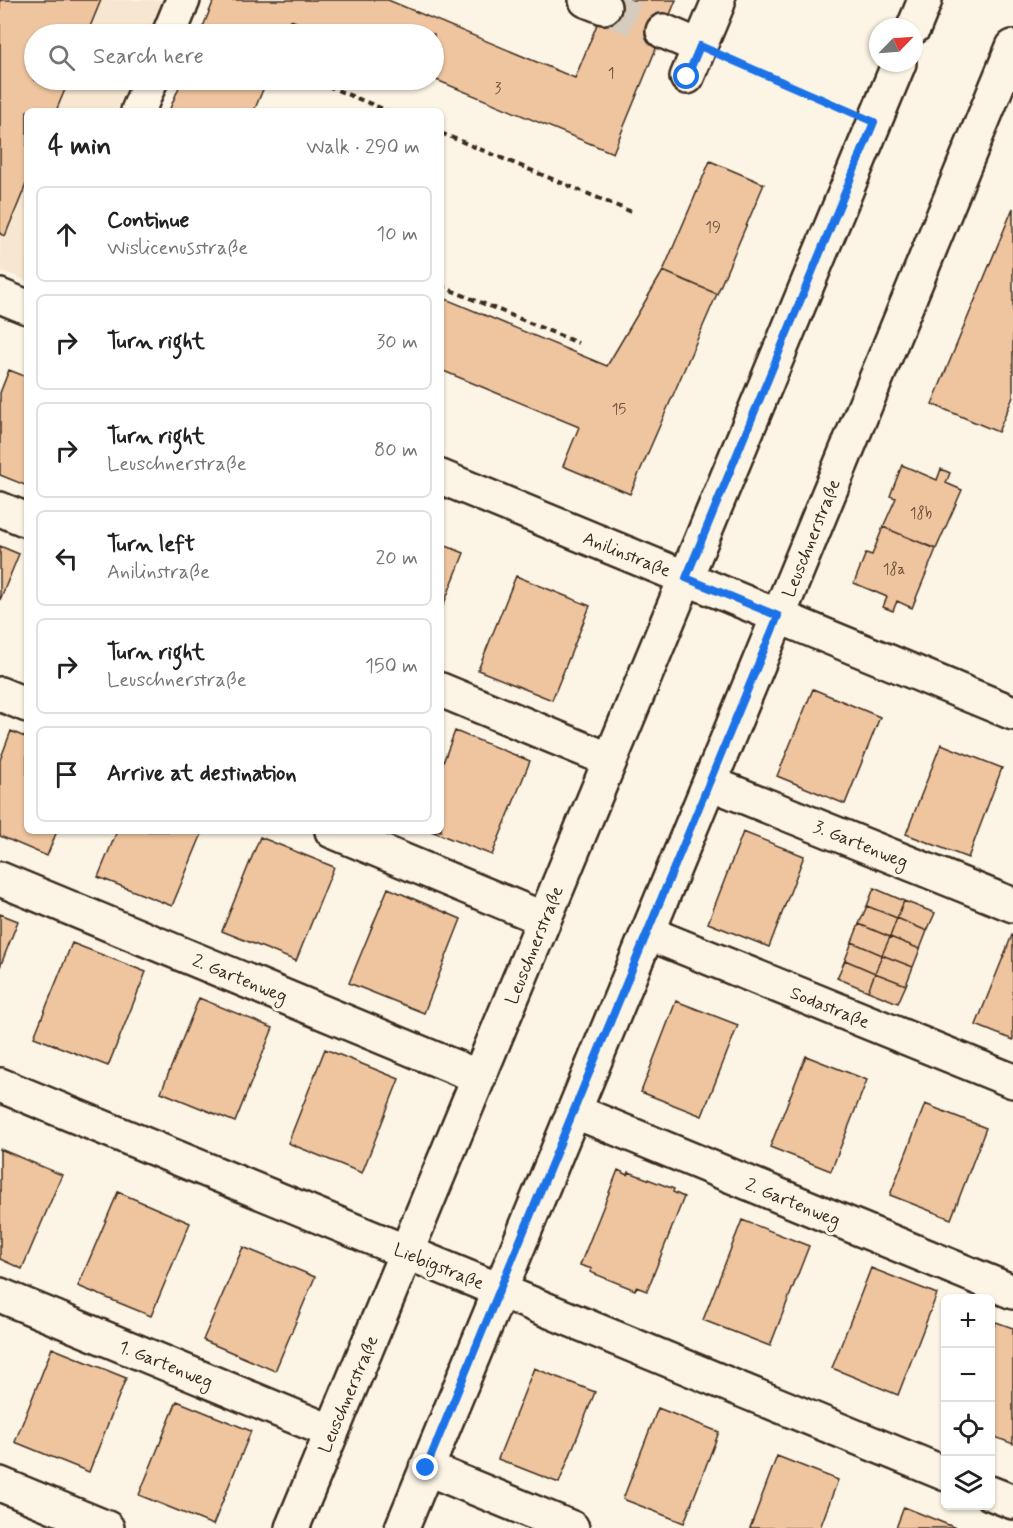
<!DOCTYPE html>
<meta charset="utf-8">
<style>
:root{--surface:#fff;--page:#f6f6f6;--text:#222;--muted:#767676;--line:#e0e0e0}
body{margin:0;font-family:Mynerve,sans-serif;background:var(--page);color:var(--text)}
.controls{position:absolute;right:18px;bottom:18px;display:grid;overflow:hidden;border-radius:9px;box-shadow:0 2px 4px #0004}
.controls button{width:54px;height:54px;display:grid;place-items:center;padding:0;border:0;border-bottom:2px solid var(--line);background:var(--surface);color:var(--text);font:30px sans-serif}
.compass{position:absolute;left:869px;top:18px;width:54px;height:54px;border-radius:50%;background:var(--surface);box-shadow:0 2px 4px #0004;rotate:65deg}
.stop{position:absolute;width:18px;height:18px;margin:-14px;border:4px solid #1a73e8;border-radius:50%;background:#fff}
.stop.end{background:#1a73e8;border-color:#fff;box-shadow:0 2px 6px #0008}
.list{margin:0;padding:0;list-style:none}
h2{display:flex;justify-content:space-between;align-items:center;height:78px;margin:0;padding:0 24px;font-size:26px}
h2 small{font-size:20px;font-weight:400;color:var(--muted)}
.list li{display:grid;grid-template-columns:39px 1fr auto;gap:18px;align-items:center;box-sizing:border-box;height:96px;margin:0 12px 12px;padding:0 12px;border:2px solid var(--line);border-radius:9px}
.list b{display:block;font-size:22px;white-space:nowrap}
.list p{margin:0;font-size:20px;white-space:nowrap;color:var(--muted)}
.list em{font-size:20px;font-style:normal;color:var(--muted)}
.icon{flex:none;width:33px;height:33px;fill:none;stroke:currentColor;stroke-width:2;stroke-linecap:round;stroke-linejoin:round}
.map{position:relative;flex:none;width:1013px;height:1528px;overflow:hidden}
.search{position:absolute;background:var(--surface);box-shadow:0 2px 4px #0004;left:24px;top:24px;width:420px;height:66px;display:flex;align-items:center;gap:15px;box-sizing:border-box;padding:0 21px;border-radius:33px;color:var(--muted);font-size:22px}
.panel{position:absolute;background:var(--surface);box-shadow:0 2px 4px #0004;left:24px;top:108px;width:420px;height:726px;border-radius:9px}
.map>svg:first-child{display:block}
</style>
<div class="map">
<svg width="1013" height="1528" viewBox="0 0 1013 1528">
<rect width="100%" height="100%" fill="#fcf5e5"/>
<filter id="ink" filterUnits="userSpaceOnUse"><feTurbulence type="fractalNoise" baseFrequency=".0167" numOctaves="2"/><feDisplacementMap in="SourceGraphic" scale="12" xChannelSelector="R" yChannelSelector="G"/><feConvolveMatrix kernelMatrix="1 2 1 2 8 2 1 2 1" color-interpolation-filters="sRGB"/></filter>
<g filter="url(#ink)">
<path fill="#f8e7d0" d="M0 0H163L149 34H34V80H130L116 111H27V281L0 270Z"/>
<path fill="#efc59f" stroke="#3b2a1e" stroke-width="1.5" d="M0 0H101L87 34H34V80H69L56 111H27V182L5 236 0 234Z
M214 0H388L575 78 607 0H676L613 153 434 79V34H326L291 20 285 34H200Z
M182 80H267L254 111H169Z
M710 161 764 184 717 294 663 271Z
M1013 208V397L998 432 932 404Z
M663 271 717 294 630 494 563 466 579 427 441 370V297L607 366Z
M9 370 27 377V486L0 475V393Z
M902 465 937 480 941 469 950 473 946 483 962 490 936 549 883 527 896 498 890 496Z
M883 527 936 549 912 608 897 601 893 611 883 607 887 597 854 583 866 553 872 555Z
M441 544 464 553 441 611Z
M0 546 19 554 0 600Z
M516 576 590 606 552 700 478 670Z
M813 689 880 717 845 804 777 776Z
M11 731 27 738V831H57L47 856 0 836V760Z
M455 731 530 761 492 855 431 831H441V768Z
M941 744 1002 768 968 858 906 834Z
M117 831H203L172 906 98 877Z
M743 832 804 856 769 947 708 923Z
M260 837 334 867 296 961 222 931Z
M388 888 461 919 424 1013 349 983Z
M874 888 904 901 897 918 867 906Z
M904 901 935 913 927 931 897 918Z
M867 906 897 918 890 937 859 924Z
M0 914 18 921 0 967Z
M897 918 927 931 920 949 890 937Z
M859 924 890 937 882 955 852 942Z
M1012 935 1013 936V1040L976 1025Z
M890 937 920 949 913 967 882 955Z
M852 942 882 955 875 973 845 960Z
M72 943 146 972 108 1066 34 1037Z
M882 955 913 967 906 985 875 973Z
M845 960 875 973 868 991 837 978Z
M875 973 906 985 898 1003 868 991Z
M199 998 273 1028 235 1122 161 1092Z
M676 1001 738 1025 702 1116 641 1092Z
M325 1049 399 1079 362 1173 288 1143Z
M806 1056 867 1080 831 1171 770 1147Z
M925 1104 986 1128 951 1219 890 1195Z
M0 1149 62 1175 22 1269 0 1259Z
M618 1170 628 1175 629 1172 674 1189 673 1192 684 1197 647 1291 636 1287 635 1290 590 1272 592 1269 580 1265Z
M118 1192 190 1223 151 1316 78 1286Z
M742 1220 809 1246 770 1346 703 1320Z
M243 1247 315 1277 275 1371 203 1340Z
M871 1268 937 1294 898 1395 832 1368Z
M996 1322 1013 1328V1444L990 1435V1335Z
M52 1348 126 1378 89 1472 15 1442Z
M534 1368 595 1392 559 1483 498 1459Z
M177 1401 251 1431 213 1525 139 1495Z
M658 1408 719 1432 684 1523 623 1499Z
M777 1456 838 1480 820 1528H750Z
M904 1507 919 1513 956 1528H896Z"/>
<g fill="none" stroke-linecap="round" stroke-linejoin="round">
<path stroke="#d5ccbd" stroke-width="33" stroke-dasharray="33 16" stroke-linecap="butt" d="M604 7 663 31"/>
<g stroke="#3b2a1e" stroke-width="38">
<path id="minor" d="M586 0 604 7
M914 27 925 0
M663 31 700 47
M169 34 183 0
M687 77 718 3
M138 111 151 80
M0 296 27 307
M441 477 1013 713
M0 509 27 520
M441 690 610 760
M0 694 27 705
M710 783 1013 905
M332 831 544 919
M0 879 479 1077
M648 933 1013 1081
M0 1085 946 1474
M574 1111 1013 1292
M0 1295 332 1432
M426 1468 572 1528
M0 1484 107 1528
M990 1493 1013 1502
M292 1528 899 63
M402 1528 1013 47"/>
</g>
<path stroke="#3b2a1e" stroke-width="4" stroke-dasharray="6 4.5" stroke-linecap="butt" d="M734 61 840 107
M318 82 388 111
M441 133 632 212
M441 286 578 343"/>
<use href="#minor" stroke="#fcf5e5" stroke-width="33"/>
</g>
</g>
<g fill="none" stroke-linecap="round" stroke-linejoin="round" filter="url(#ink)">
<path stroke="#1a73e8" stroke-width="8" d="M426 1468 778 616 686 578 874 122 700 46 687 77"/>
</g>
<g text-anchor="middle" stroke-width="6" stroke-linejoin="round" paint-order="stroke">
<g font-size="15" fill="#68513e">
<text x="611" y="78">1</text>
<text x="498" y="93">3</text>
<text x="713" y="232">19</text>
<text x="619" y="414">15</text>
<text x="921" y="518">18b</text>
<text x="894" y="574">18a</text>
</g>
<g font-size="18" fill="#3b2a1e" stroke="#fcf5e5">
<text transform="translate(811 538) rotate(-68)" y="6">Leuschnerstraße</text>
<text transform="translate(627 554) rotate(22)" y="6">Anilinstraße</text>
<text transform="translate(861 844) rotate(22)" y="6">3. Gartenweg</text>
<text transform="translate(534 945) rotate(-68)" y="6">Leuschnerstraße</text>
<text transform="translate(240 978) rotate(22)" y="6">2. Gartenweg</text>
<text transform="translate(830 1007) rotate(22)" y="6">Sodastraße</text>
<text transform="translate(793 1202) rotate(22)" y="6">2. Gartenweg</text>
<text transform="translate(439 1266) rotate(22)" y="6">Liebigstraße</text>
<text transform="translate(166 1364) rotate(22)" y="6">1. Gartenweg</text>
<text transform="translate(348 1394) rotate(-67)" y="6">Leuschnerstraße</text>
</g>
</g>
</svg>
<div class="controls">
<button>+</button>
<button>−</button>
<button><svg class="icon" aria-label="locate" viewBox="0 0 24 24"><circle cx="12" cy="12" r="6"/><path d="M12 2v4M12 18v4M2 12h4M18 12h4"/></svg></button>
<button><svg class="icon" aria-label="layers" viewBox="0 0 24 24"><path d="M12 4l9 5-9 5-9-5zM3 14l9 5 9-5"/></svg></button>
</div>
<svg class="compass" viewBox="-18 -18 36 36"><path d="M0-13l5 13h-10z" fill="#e53935"/><path d="M0 13l5-13h-10z" fill="#767676"/></svg>
<div class="stop" style="left:687px;top:77px"></div>
<div class="stop end" style="left:426px;top:1468px"></div>
<div class="search"><svg class="icon" aria-label="search" viewBox="0 0 24 24"><circle cx="10" cy="10" r="6"/><path d="M15 15l6 6"/></svg>Search here</div>
<section class="panel">
<h2>4 min<small>Walk · 290 m</small></h2>
<ul class="list">
<li><svg class="icon" aria-label="ahead" viewBox="0 0 24 24"><path d="M12 20V5M6 11l6-6 6 6"/></svg><div><b>Continue</b><p>Wislicenusstraße</p></div><em>10 m</em></li>
<li><svg class="icon" aria-label="right" viewBox="0 0 24 24"><path d="M7 20v-9h11M14 6l5 5-5 5"/></svg><div><b>Turn right</b></div><em>30 m</em></li>
<li><svg class="icon" aria-label="right" viewBox="0 0 24 24"><path d="M7 20v-9h11M14 6l5 5-5 5"/></svg><div><b>Turn right</b><p>Leuschnerstraße</p></div><em>80 m</em></li>
<li><svg class="icon" aria-label="left" viewBox="0 0 24 24"><path d="M17 20v-9H6M10 6l-5 5 5 5"/></svg><div><b>Turn left</b><p>Anilinstraße</p></div><em>20 m</em></li>
<li><svg class="icon" aria-label="right" viewBox="0 0 24 24"><path d="M7 20v-9h11M14 6l5 5-5 5"/></svg><div><b>Turn right</b><p>Leuschnerstraße</p></div><em>150 m</em></li>
<li><svg class="icon" aria-label="arrive" viewBox="0 0 24 24"><path d="M6 21V4h12l-3 4 3 4H6"/></svg><div><b>Arrive at destination</b></div></li>
</ul>
</section>
</div>
